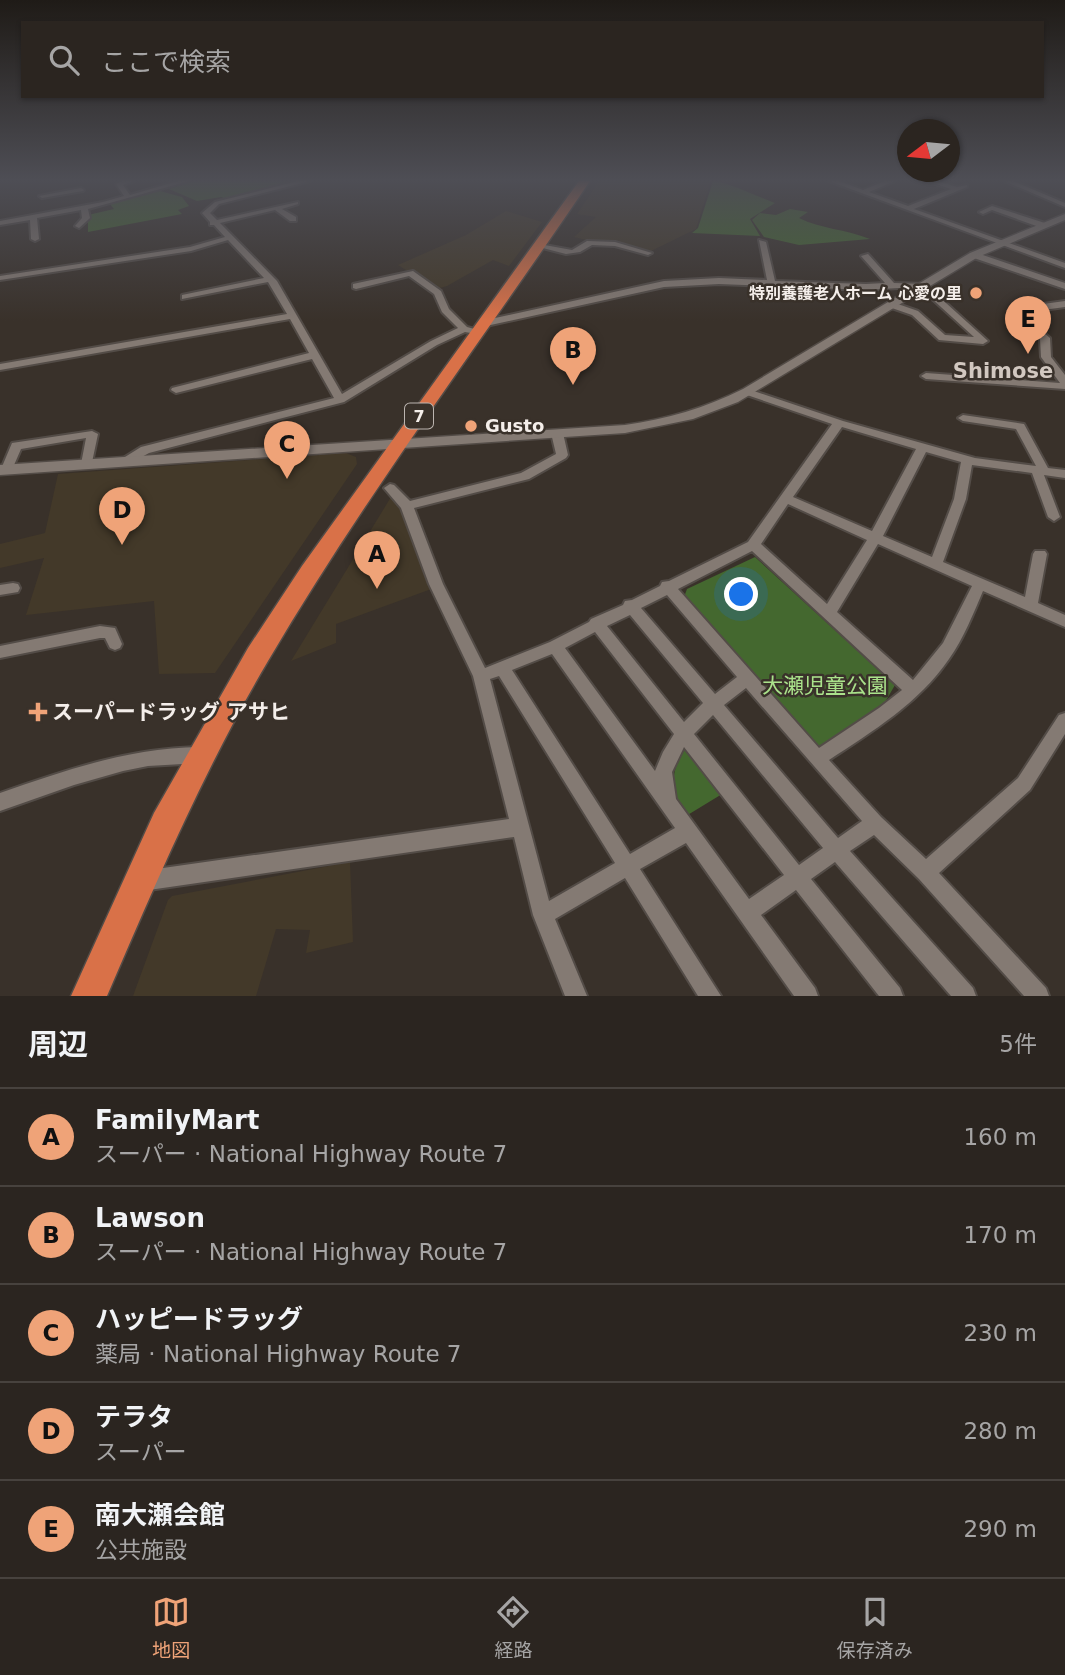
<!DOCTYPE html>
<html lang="ja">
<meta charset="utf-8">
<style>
:root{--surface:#2b2520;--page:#332d29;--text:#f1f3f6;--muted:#a6a5a5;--line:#47423e;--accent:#efa378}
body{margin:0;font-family:"DejaVu Sans","Noto Sans JP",sans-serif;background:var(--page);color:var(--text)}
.compass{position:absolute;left:897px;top:119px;width:63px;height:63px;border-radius:50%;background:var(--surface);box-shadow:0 2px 5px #0004;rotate:254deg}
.you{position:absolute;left:742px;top:595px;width:24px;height:24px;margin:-18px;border:5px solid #fff;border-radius:50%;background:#1a73e8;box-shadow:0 0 0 10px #1a73e833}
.badge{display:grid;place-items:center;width:46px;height:46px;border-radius:50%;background:var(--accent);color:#111;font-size:23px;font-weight:700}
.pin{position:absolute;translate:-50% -58px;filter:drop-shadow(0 2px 4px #0008)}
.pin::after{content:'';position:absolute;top:37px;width:24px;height:21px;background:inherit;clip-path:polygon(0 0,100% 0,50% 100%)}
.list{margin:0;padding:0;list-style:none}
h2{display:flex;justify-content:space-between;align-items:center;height:91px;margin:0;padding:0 28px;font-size:30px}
h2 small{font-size:23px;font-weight:400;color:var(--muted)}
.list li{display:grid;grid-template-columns:46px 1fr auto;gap:21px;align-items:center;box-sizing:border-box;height:98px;padding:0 28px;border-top:2px solid var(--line)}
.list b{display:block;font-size:26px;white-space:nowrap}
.list p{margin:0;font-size:23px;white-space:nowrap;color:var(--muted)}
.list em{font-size:23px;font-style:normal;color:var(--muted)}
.icon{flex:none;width:38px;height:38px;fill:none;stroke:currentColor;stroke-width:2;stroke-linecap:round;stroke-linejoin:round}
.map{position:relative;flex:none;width:1065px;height:996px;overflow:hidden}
.search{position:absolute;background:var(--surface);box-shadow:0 2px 5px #0004;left:21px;right:21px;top:21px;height:77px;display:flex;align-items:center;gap:18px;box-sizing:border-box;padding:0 24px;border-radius:0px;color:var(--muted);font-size:26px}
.sheet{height:581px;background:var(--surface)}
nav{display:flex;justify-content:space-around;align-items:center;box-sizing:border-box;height:98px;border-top:2px solid var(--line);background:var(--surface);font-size:19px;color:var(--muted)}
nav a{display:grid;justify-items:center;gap:4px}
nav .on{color:var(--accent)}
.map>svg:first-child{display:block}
</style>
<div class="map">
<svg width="1065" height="996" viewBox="0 0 1065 996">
<rect width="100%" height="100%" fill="#39312a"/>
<path fill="#433929" d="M599 181H711L696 229 651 251 613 241H590L574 237 596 217 577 214Z
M506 211 542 222 509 266 493 260 447 286 436 289 398 265 466 235Z
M346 453 356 457 357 464 215 673 159 674 154 601 26 615 44 558 0 568V544L45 533 58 474Z
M391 497 405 513 434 588 336 624V643L291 661Z
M350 862 353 942 306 953 310 930 276 929 256 996H133L168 900 172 896Z"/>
<path fill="#44682f" d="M194 181H295L297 182 226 199 221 197 197 201 169 189Z
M713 181C725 181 761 198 775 203L750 219 760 236 692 233 698 228Z
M160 191 182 197 189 206 178 210 182 214 88 232V215L114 209 110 204Z
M790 209 808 212 799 218C821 229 845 229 870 239L799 245 764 237 752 220 760 213 776 215Z
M755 557 895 685 884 704 817 750 684 597 687 589Z
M689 743 727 791 686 816C669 786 669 772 689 743Z"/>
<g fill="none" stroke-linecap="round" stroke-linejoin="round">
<g stroke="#534c47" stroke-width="4">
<path id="minor" d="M122 181H134L123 185 130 195 178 181H189L88 209 90 218 79 228 75 226 82 218 81 210 37 218 39 239 35 241 31 239 30 220 0 225V221L103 202 124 196 116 184Z
M298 181H310L219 204 210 213 217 220 298 202V204L282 209 296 217V221H290L275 210 220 223 277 281 342 394 431 341 458 328 442 312 434 294 409 276 356 289 353 288V284L413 271 441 291 449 309 467 327 482 331V335L465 332 437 345 344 402 149 453 129 464 123 460 125 457 141 447 334 398 312 359 176 393 171 390 172 388 309 353 290 319 0 370V364L287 314 268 282 182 299V295L264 278 228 240 191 251 0 280V276L190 247 225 237 214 225H210V222L202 213 215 202Z
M829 181H839L863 190 885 181H895L869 192 908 206 951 189 927 181H938L957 187 967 185V187L914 209 1065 263V268Z
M1004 181H1013L1065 203V207Z
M81 188 84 190 83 191 42 198 39 196Z
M992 206 1048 224 1049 226 1042 228 992 210 983 214 979 212Z
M759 240 766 242 775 281 866 284 885 283 861 256 868 254 894 283 925 284 988 341 983 344 939 340 912 315 889 307V303H895L918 311 945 335 974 337 920 288H898L866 290 719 284 664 287 486 326 481 323 486 320 664 281 719 278 767 280Z
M587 241 615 242 652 253 648 255 615 246 592 245 580 252 566 254 535 246 539 244 572 250Z
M971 253H977L1065 283V289L971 257Z
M1065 301V307L1021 313 1050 338 1051 357 1065 375V389L926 379 921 376 926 373 1060 383 1041 357 1040 339 1010 311 1014 308Z
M748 389 843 421 975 458 1036 466 1016 429 963 421 958 418 963 415 1024 424 1048 468 1065 470V478L1044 475 1060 517 1054 521 1048 517 1032 473 972 465 966 499 943 562 1025 597 1033 554 1035 551H1045L1047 554 1038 603 1065 615V627L983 591C973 614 964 638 949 659 919 703 873 731 829 760L881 817 926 859 1018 778 1059 715 1065 713V734L1030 790 939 873 1046 988 1049 996H1024L919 879 874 835 850 851 973 988 976 996H951L835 862 811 879 900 988 903 996H879L796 890 761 915 815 988 818 996H794L686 843 640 869 721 996H698L625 878 555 919 587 996H565L533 915 514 837 142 891 135 888 132 881 135 874 142 871 509 819 473 676 429 584 401 508 384 488 390 484 394 485 410 501 521 473 556 454 551 433 557 430 563 433 568 455 566 458 529 479 414 508 443 584 485 668 550 642 589 622 591 619 623 605 625 601 632 600 660 586 662 582 669 581 748 542 832 424 744 394 743 392ZM842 427 916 449 872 531 793 497ZM926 452 961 462 954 499 932 557 883 536ZM788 504 867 540 827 604 761 544ZM878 544 972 586 943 643 913 680 837 612ZM752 551 902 690 879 708 819 748 678 589ZM667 595 737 677 715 694 641 608ZM630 615 703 703 684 722 607 626ZM595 632 674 734 663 752 655 771 565 648ZM552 654 675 828 630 854 512 670ZM499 676 615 863 549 901 490 679ZM746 688 862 821 838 838 724 705ZM713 715 823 848 799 865 694 734ZM684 747 784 875 749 899 676 799 672 772Z
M92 431 98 434 91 467 87 468 81 464 86 438 21 449 11 472 7 473 1 469 12 443Z
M13 583 18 584 20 588 18 592 0 595V585Z
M100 626 115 628 122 644 120 648 115 650 110 648 105 638H100L0 658V646Z
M200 747 206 749 208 755 206 761 200 763 148 766 123 771 74 785 0 811V793C66 770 129 748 200 747Z"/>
</g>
<g stroke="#534c47" stroke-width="3">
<path id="tertiary" d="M1065 214V220L978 257 738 402 693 419 625 433 0 475V465L625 425C667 419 705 408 743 389L970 253Z"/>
</g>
<g stroke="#534c47" stroke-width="3">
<path id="trunk" d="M579 181H590C482 340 365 496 268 661 205 768 156 882 107 996H71L154 813 248 648 302 566Z"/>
</g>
<use href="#minor" fill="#847a73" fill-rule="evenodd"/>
<use href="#tertiary" fill="#847a73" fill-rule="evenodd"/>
<use href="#trunk" fill="#d97148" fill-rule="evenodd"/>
</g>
<linearGradient id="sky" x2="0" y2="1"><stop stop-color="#1f1b17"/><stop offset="0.56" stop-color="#4e4e55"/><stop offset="1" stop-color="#4e4e55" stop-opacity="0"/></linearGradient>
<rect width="1065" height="321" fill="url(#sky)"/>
<g fill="#efa378" stroke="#39312a" stroke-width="2.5">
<circle cx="976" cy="293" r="7"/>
<circle cx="471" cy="426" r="7"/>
<path d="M34.5 701.5h7v7h7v7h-7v7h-7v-7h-7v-7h7z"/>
</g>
<g text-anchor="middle" stroke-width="5" stroke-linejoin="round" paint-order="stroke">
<g font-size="16" font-weight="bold" fill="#f4eeea" stroke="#39312a" text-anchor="end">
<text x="962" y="299">特別養護老人ホーム 心愛の里</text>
</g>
<rect fill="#39312a" stroke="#bcb5b0" stroke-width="2" x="405" y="403.5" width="28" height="25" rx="5"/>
<g font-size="16" font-weight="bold" fill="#f4eeea">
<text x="419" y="422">7</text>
</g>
<g font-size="18" font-weight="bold" fill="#f4eeea" stroke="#39312a" text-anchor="start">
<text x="485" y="432">Gusto</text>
</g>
<g font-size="21" font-weight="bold" fill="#d2c8c0" stroke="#39312a">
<text x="1003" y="378">Shimose</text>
</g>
<g font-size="21" fill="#aae28b" stroke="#39312a">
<text x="825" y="693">大瀬児童公園</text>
</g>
<g font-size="21" font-weight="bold" fill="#f4eeea" stroke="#39312a" text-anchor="start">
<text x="52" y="719">スーパードラッグ アサヒ</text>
</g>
</g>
</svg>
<svg class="compass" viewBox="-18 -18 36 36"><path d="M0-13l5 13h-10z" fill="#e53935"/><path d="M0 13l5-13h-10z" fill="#a6a5a5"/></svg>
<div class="you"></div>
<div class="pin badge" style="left:377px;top:589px">A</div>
<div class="pin badge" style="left:573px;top:385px">B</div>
<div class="pin badge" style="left:287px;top:479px">C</div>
<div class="pin badge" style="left:122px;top:545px">D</div>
<div class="pin badge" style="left:1028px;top:354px">E</div>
<div class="search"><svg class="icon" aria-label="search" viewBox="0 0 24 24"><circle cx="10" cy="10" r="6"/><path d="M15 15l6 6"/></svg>ここで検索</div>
</div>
<section class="sheet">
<h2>周辺<small>5件</small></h2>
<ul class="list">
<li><span class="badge">A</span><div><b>FamilyMart</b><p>スーパー · National Highway Route 7</p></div><em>160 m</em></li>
<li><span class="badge">B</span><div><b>Lawson</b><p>スーパー · National Highway Route 7</p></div><em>170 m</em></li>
<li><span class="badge">C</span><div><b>ハッピードラッグ</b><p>薬局 · National Highway Route 7</p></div><em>230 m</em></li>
<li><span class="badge">D</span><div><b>テラタ</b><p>スーパー</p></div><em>280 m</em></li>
<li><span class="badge">E</span><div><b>南大瀬会館</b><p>公共施設</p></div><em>290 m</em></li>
</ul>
</section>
<nav>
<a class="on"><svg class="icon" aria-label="map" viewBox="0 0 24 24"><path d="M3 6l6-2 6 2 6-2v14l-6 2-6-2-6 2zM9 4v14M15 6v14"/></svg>地図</a>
<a><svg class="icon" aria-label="directions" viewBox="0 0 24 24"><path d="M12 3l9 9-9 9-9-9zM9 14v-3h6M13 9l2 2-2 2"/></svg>経路</a>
<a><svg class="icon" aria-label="saved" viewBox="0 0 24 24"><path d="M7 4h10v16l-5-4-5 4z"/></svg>保存済み</a>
</nav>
